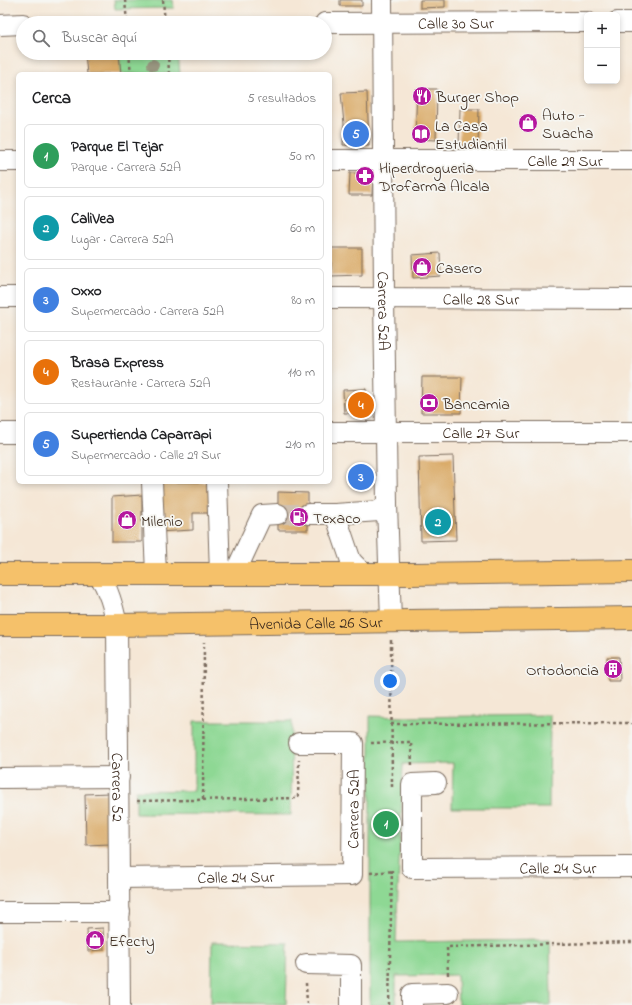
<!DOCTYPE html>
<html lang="es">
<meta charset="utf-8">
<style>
:root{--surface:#fff;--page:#f2f2f2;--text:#202124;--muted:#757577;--line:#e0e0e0;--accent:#1a73e8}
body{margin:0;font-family:"Indie Flower",sans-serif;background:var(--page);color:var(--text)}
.controls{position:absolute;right:12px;top:12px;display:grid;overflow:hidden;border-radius:6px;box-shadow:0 2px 6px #0003}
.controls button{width:36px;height:36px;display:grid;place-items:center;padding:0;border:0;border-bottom:1px solid var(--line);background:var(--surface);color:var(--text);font:20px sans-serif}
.you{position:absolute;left:390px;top:681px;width:14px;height:14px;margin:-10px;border:3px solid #fff;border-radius:50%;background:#1a73e8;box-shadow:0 0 0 6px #1a73e833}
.badge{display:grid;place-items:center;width:26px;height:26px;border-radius:50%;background:var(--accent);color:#fff;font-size:13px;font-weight:700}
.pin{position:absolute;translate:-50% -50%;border:2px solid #fff;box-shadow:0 1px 4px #0006}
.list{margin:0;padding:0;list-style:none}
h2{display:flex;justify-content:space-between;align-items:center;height:52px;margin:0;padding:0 16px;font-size:17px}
h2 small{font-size:13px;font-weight:400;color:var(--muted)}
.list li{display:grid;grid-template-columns:26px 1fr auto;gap:12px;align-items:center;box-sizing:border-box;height:64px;margin:0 8px 8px;padding:0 8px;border:1px solid var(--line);border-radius:6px}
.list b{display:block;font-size:15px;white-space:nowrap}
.list p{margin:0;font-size:13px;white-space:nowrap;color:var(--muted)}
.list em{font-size:13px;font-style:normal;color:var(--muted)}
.icon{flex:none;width:22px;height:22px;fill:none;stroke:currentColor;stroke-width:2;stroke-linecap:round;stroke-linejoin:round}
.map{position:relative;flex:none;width:632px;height:1005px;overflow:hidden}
.search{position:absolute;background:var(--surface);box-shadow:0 2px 6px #0003;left:16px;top:16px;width:316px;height:44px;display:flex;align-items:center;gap:10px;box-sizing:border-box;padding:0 14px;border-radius:22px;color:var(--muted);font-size:15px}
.panel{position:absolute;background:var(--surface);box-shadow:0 2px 6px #0003;left:16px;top:72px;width:316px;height:412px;border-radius:6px}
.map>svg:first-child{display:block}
</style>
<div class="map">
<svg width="632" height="1005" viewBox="0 0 632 1005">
<rect width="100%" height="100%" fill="#f6f6f2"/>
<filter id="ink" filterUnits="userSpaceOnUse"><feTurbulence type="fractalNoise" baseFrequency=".025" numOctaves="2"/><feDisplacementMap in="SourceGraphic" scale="8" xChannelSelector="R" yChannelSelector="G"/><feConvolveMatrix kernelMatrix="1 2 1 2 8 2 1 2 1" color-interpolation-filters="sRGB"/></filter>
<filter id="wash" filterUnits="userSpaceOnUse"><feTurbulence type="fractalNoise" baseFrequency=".012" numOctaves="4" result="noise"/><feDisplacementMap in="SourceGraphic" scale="16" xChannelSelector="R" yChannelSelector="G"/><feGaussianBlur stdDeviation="0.9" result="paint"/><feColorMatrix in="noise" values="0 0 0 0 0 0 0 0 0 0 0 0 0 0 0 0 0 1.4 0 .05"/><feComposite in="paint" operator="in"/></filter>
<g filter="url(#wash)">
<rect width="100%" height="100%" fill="#f5e7d6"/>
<path fill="#8ed894" stroke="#648159" d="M114 0H173L174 8 115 9Z
M119 53H178L180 74H121Z
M550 715 549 808H452L453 763 403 764 396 942 550 940 551 1005H458L457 975 396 976V1005H370V716L404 717Z
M194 721H292L291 815 136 814V790L194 791Z
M212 942 288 943 286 1004 211 1003Z"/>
<g id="blocks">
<path fill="#daac6b" d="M340 0H362V6H340Z
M420 0H445V7L420 8Z
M85 53H119L121 74H87Z
M417 89H437L436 140 415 139Z
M367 92 369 146 343 145 344 124 341 93Z
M460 109H479L478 145H459Z
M350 173H373L372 195H349Z
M331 248H362V275L331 276Z
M440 253 441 276 413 278 412 255Z
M422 377H462L461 413H421Z
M366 389V404L363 413H344L343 390Z
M453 456 456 540 421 541 419 457Z
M155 482H213L214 513H193V530L157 532Z
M278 492 308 493V530H278Z
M142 495V542H112V497Z
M607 657H619L620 681H608Z
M109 793 110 844 86 845 85 794Z
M103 928 104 950 88 951 87 929Z"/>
</g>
</g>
<g filter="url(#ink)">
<use href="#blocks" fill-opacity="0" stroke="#7c6c5e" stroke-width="1"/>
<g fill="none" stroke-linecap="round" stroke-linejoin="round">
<path stroke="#d0c1b1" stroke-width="20" stroke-dasharray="20 10" stroke-linecap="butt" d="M278 514H308"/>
<g stroke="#7c6c5e" stroke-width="22">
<g id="minor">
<path id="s1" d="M382 0 384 298 387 504 391 621"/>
<path d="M617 22H632"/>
<path id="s2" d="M325 23 587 22"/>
<path d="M0 25 23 24"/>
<path id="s3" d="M330 160H632"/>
<path d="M0 161H18"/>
<path d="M0 297H18"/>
<path id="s4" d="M330 298 632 299"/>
<path id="s5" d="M330 432H632"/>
<path d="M0 433H18"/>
<path d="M152 482 156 573"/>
<path d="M217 482 220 574"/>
<path d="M308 514H335L351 561 363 573"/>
<path d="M335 514 379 511 387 504"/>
<path id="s6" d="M98 573C109 590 113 606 117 625L120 1005"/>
<path d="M235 573 262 515 278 514"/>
<path d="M0 778 119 777"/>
<path id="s7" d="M436 783 412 784V868L632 867"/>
<path id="s8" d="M119 878 352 875 353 743H299"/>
<path d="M0 912H120"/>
<path d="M306 964 351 965V1005"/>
<path d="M412 1005V994L448 993"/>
</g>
</g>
<g stroke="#7c6c5e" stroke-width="24">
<g id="major">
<path d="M0 574H413L632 571"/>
<path id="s9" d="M0 625H117L632 618"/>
</g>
</g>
<path stroke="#7c6c5e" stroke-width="2.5" stroke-dasharray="3 3" stroke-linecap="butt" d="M125 0 127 23
M163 0 165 23
M129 53 131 74
M168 53 169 74
M391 640 392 787
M391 724 632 723
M371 743 411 742 412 766
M203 799 204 642
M137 801 298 798 299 760
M370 873 393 871
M448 975 447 947 632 942
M306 983 307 1005
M389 1005 392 868"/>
<use href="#minor" stroke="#fff" stroke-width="20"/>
<use href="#major" stroke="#f5c16b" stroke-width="22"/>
</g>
<circle fill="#9a9781" cx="153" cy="65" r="6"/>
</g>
<defs>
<g id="restaurant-disc" transform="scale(1)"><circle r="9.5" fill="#b5179e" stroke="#f6f6f2"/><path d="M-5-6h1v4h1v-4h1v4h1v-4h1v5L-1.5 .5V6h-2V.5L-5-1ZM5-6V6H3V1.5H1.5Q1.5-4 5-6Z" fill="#fff"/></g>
<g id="shop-disc" transform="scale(1)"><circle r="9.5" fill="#b5179e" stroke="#f6f6f2"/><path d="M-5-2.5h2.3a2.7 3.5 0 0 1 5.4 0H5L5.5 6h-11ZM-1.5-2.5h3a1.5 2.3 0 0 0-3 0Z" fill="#fff"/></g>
<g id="library-disc" transform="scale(1)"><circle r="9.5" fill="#b5179e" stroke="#f6f6f2"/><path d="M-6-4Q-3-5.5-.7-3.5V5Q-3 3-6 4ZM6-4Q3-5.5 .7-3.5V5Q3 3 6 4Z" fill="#fff"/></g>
<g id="pharmacy-disc" transform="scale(1)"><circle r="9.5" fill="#b5179e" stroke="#f6f6f2"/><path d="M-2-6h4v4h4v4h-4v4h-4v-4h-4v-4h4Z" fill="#fff"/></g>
<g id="bank-disc" transform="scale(1)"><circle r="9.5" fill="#b5179e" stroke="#f6f6f2"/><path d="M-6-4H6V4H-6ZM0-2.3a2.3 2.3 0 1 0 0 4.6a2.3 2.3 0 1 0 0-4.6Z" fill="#fff"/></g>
<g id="fuel-disc" transform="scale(1)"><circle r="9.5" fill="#b5179e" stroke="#f6f6f2"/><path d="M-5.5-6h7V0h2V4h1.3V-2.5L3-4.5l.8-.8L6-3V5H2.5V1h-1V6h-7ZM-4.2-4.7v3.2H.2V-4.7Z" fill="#fff"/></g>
<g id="building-disc" transform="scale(1)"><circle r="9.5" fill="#b5179e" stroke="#f6f6f2"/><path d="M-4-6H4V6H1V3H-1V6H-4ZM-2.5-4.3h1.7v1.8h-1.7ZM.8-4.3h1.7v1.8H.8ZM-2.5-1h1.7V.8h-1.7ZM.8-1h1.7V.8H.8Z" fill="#fff"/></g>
</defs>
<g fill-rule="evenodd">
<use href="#restaurant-disc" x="422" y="96"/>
<use href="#shop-disc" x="528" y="123"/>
<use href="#library-disc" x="421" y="134"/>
<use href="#pharmacy-disc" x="365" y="176"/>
<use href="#shop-disc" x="422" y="267"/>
<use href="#bank-disc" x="429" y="403"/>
<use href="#fuel-disc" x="299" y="517"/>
<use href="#shop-disc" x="127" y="520"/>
<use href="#building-disc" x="613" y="669"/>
<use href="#shop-disc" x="95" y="940"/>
</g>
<g text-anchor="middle" stroke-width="3.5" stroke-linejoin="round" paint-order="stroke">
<g font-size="16" fill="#3b2a1e" stroke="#f6f6f2">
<text dy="6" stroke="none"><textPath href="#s2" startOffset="131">Calle 30 Sur</textPath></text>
<text dy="6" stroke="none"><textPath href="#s3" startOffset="235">Calle 29 Sur</textPath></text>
<text dy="6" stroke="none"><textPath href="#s4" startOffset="151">Calle 28 Sur</textPath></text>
<text dy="6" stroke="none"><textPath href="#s1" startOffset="311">Carrera 52A</textPath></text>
<text dy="6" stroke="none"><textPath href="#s5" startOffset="151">Calle 27 Sur</textPath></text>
<text dy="6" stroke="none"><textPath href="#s9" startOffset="316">Avenida Calle 26 Sur</textPath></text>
<text dy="6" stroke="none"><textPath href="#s6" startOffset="218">Carrera 52</textPath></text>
<text dy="6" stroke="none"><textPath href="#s8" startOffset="299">Carrera 52A</textPath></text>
<text dy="6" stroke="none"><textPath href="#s7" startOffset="254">Calle 24 Sur</textPath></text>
<text dy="6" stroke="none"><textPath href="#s8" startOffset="117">Calle 24 Sur</textPath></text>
</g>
<g font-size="16" fill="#3b2a1e" stroke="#f6f6f2" text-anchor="start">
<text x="436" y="102">Burger Shop</text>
<text x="542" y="120">Auto -<tspan x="542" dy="18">Suacha</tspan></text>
<text x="435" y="131">La Casa<tspan x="435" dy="18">Estudiantil</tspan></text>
<text x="379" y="173">Hiperdrogueria<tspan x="379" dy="18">Drofarma Alcala</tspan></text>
<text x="436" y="273">Casero</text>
<text x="443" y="409">Bancamia</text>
<text x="313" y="523">Texaco</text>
<text x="141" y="526">Milenio</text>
<text x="599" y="675" text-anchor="end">Ortodoncia</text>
<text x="109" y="946">Efecty</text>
</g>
</g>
</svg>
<div class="controls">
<button>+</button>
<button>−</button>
</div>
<div class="you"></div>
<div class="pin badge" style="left:386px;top:824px;background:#2e9e5b">1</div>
<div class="pin badge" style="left:438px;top:522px;background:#0f9aa8">2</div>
<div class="pin badge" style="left:361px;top:477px;background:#3f7fe0">3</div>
<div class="pin badge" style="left:361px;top:405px;background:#e8710a">4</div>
<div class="pin badge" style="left:356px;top:134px;background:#3f7fe0">5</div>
<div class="search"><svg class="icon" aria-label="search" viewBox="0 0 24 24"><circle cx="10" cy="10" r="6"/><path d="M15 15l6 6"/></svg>Buscar aquí</div>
<section class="panel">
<h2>Cerca<small>5 resultados</small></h2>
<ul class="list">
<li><span class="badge" style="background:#2e9e5b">1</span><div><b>Parque El Tejar</b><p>Parque · Carrera 52A</p></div><em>50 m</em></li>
<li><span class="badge" style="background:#0f9aa8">2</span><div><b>CaliVea</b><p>Lugar · Carrera 52A</p></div><em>60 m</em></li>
<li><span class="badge" style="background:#3f7fe0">3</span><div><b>Oxxo</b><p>Supermercado · Carrera 52A</p></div><em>80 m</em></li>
<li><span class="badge" style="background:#e8710a">4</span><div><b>Brasa Express</b><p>Restaurante · Carrera 52A</p></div><em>110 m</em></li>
<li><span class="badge" style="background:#3f7fe0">5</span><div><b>Supertienda Caparrapi</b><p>Supermercado · Calle 29 Sur</p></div><em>210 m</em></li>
</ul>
</section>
</div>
